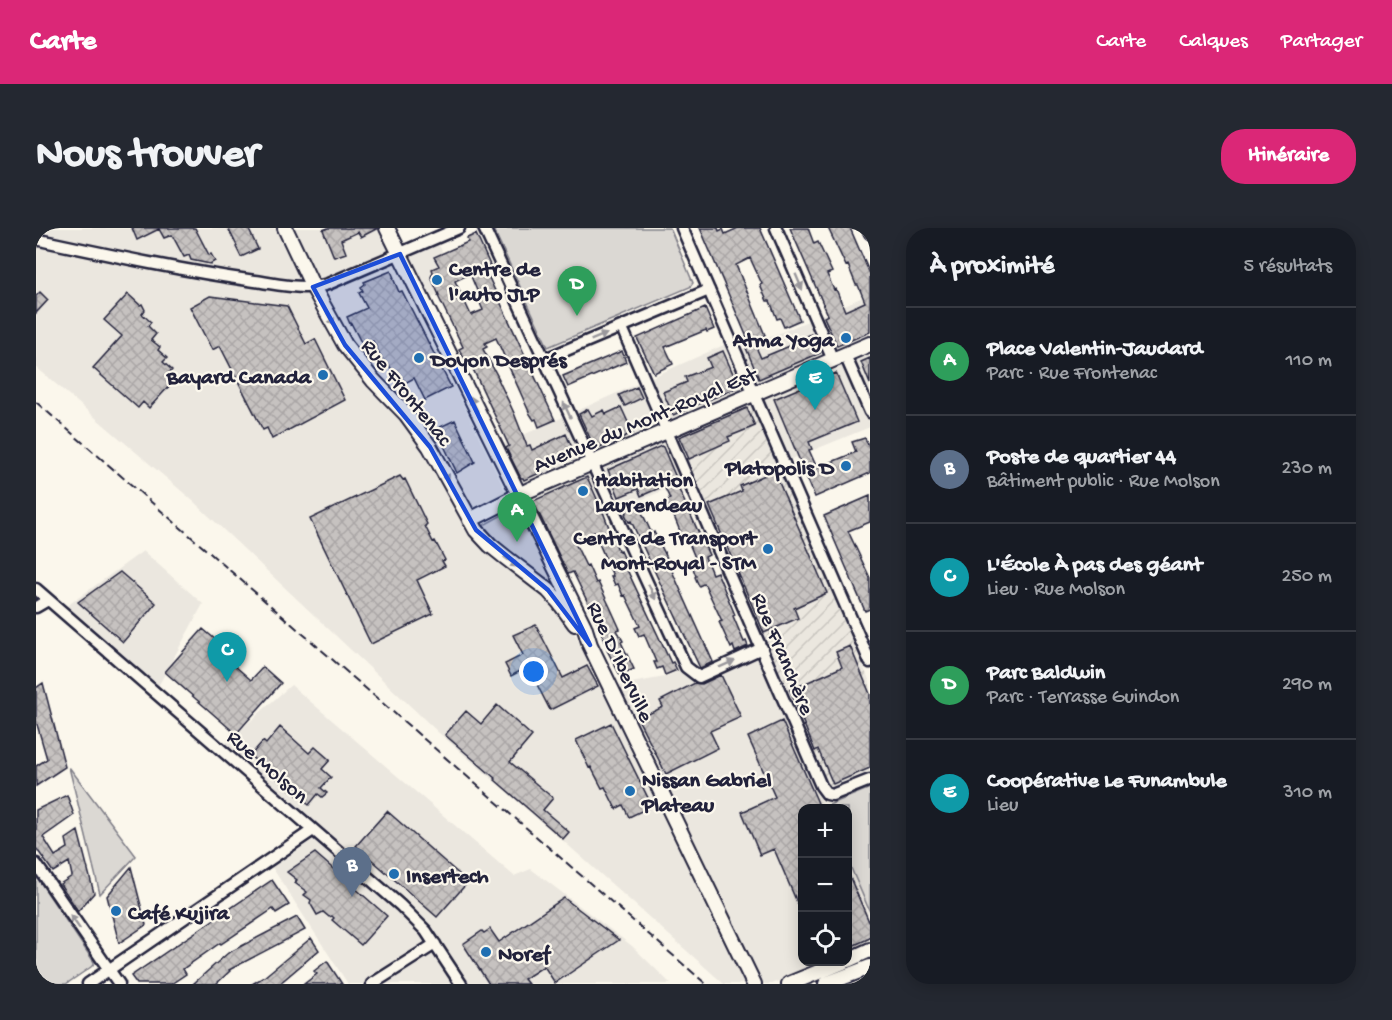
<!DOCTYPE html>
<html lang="fr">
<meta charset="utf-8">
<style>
:root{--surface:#171b24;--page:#242831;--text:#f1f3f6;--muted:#9ea1a6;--line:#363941;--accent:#db2777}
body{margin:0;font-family:"Gochi Hand",sans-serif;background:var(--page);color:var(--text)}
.controls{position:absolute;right:18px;bottom:18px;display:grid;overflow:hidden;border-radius:12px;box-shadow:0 3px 15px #0003}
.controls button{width:54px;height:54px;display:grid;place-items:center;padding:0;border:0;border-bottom:2px solid var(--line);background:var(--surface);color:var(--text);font:30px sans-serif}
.you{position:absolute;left:498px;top:444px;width:21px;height:21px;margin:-15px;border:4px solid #fff;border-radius:50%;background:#1a73e8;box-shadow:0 0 0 9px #1a73e833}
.badge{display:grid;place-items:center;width:39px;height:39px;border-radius:50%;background:var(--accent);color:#fff;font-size:20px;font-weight:700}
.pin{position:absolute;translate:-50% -50px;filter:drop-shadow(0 2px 3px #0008)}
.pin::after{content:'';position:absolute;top:32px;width:21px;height:18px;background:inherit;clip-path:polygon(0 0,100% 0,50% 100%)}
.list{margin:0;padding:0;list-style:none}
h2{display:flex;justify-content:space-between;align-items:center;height:78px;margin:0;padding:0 24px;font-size:26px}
h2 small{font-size:20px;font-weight:400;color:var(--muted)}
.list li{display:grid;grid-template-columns:39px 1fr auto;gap:18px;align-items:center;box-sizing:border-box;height:108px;padding:0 24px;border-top:2px solid var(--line)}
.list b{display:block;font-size:22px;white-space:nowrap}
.list p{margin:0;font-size:20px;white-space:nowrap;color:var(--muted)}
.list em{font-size:20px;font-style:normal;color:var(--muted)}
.icon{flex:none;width:33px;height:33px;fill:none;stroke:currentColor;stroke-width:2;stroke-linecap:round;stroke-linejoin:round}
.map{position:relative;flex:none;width:834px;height:756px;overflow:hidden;border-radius:24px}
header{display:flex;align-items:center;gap:36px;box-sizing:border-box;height:84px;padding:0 30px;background:var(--accent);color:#fff}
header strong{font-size:28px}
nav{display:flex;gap:33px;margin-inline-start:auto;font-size:21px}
.intro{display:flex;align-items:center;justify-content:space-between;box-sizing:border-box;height:144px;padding:0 36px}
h1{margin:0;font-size:42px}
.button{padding:15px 27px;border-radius:24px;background:var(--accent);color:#fff;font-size:21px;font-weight:700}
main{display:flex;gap:36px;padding:0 36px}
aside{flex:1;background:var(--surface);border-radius:24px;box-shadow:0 3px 15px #0003}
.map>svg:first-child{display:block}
</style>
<header>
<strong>Carte</strong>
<nav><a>Carte</a><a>Calques</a><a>Partager</a></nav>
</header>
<div class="intro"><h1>Nous trouver</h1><a class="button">Itinéraire</a></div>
<main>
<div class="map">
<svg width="834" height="756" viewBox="0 0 834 756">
<defs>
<pattern id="industrial-furrows" width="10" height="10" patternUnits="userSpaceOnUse" patternTransform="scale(1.5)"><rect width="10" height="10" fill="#ebe7df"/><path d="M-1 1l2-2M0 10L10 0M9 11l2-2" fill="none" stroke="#c9c6c0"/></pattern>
<pattern id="building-cross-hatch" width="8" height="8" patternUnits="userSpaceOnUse" patternTransform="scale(1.5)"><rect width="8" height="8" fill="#c6c2c0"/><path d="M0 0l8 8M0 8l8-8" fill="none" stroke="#aaa6a6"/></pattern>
</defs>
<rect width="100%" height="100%" fill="#fbf7ec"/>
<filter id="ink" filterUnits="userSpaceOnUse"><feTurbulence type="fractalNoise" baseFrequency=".0167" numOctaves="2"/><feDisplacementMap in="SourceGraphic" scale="12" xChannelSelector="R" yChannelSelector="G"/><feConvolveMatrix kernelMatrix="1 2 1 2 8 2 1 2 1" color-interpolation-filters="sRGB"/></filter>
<g filter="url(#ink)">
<path fill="#ebe7df" d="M0 0H341L568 465 584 457 629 449 644 442 661 450 723 424 788 580H766V734H790L736 756H688L533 618 403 505 156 272 0 139Z
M403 17 422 57 394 71 373 29Z
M834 66V169L833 170 834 173V199L753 232 721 158 623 199 647 254 511 312 465 217 690 116 695 126Z
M107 323 167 376 119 464 24 383Z
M255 457 478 648 495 641 596 718 635 756H312L232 633 276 602 183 521Z
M812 633 834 684V715L812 725Z"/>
<path fill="url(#industrial-furrows)" d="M714 175 834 454V545L793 562 639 207Z"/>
<path fill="#dbd8d3" stroke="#7e7d87" stroke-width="1.5" d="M457 0H634L657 55 654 59 512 119Z
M479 280 480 281 521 358C498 341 464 320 448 297Z
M33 539 100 628 64 666Z
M834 560V684L812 633V580H788V579Z
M0 648 58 734V736L55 739 30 756H0Z"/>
<path fill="url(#building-cross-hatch)" stroke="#22223b" stroke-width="1.5" fill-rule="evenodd" d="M96 0H159L173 27 175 26 179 33 174 36 155 32 153 27 148 29 136 7 128 10 123 1 101 12Z
M192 0H212L222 21 205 29 200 19 201 18Z
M292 0H342L325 9 322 4 305 12 310 25 298 29 287 2Z
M664 0H682L683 3 687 1 689 6 702 0H724L764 92 748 99 744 90 741 91 734 73H731L724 57 726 56 714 30 700 37 729 107 713 114Z
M754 0H772L778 16 782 14 796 44 791 46 798 62 800 61 809 83 829 74 822 57H820L812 37 810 38 792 0H814L834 46V104L801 118 788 89 792 87Z
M440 6 454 37 448 39 519 192 503 199 500 191 498 192 494 186 460 110 449 115 451 119 447 121 463 151H462L478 185 491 218 494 217 496 222 530 206 538 224 504 240 506 244 488 252 487 250H485L470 220 473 218 435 137 432 138 423 121 427 119 402 68 403 67 395 49 397 44 396 41 403 38 398 29 432 14 431 10ZM434 46 442 65 440 66 447 82 435 87 419 53Z
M355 43 358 50H357L363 64 366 63 415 159 389 172 378 150 369 155 368 152 362 155 353 137 350 139 337 113 327 118 315 95 314 96 311 89 331 80 323 65 327 63 325 59 329 56 328 54Z
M4 64 12 72 0 85V68Z
M92 66 104 77 106 76 109 82 106 86 115 94 112 98 120 106 115 112 124 119 122 122 131 130 127 134 136 142 130 149 136 155 113 180 107 174 102 180 57 140 86 108 68 92Z
M174 68 251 78 270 116 279 111 309 172 236 211 231 200 227 202 184 118 176 122 154 79Z
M669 80 678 101 671 104 670 102 629 119 637 136 618 145 601 110Z
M775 106 784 125 723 151 710 120 719 117 725 130 768 112 767 110Z
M586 123 590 134 532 159 527 148Z
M687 123 703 159 637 187 627 164 651 154 649 149 675 139 671 130Z
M834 130V156L825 134Z
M800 145 821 194 773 214 776 221 773 222 781 240 820 224 816 214 829 210 834 222V245L779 269 738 171Z
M601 159 606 170 589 178 583 167Z
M585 179 597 205 559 221 543 186 552 181 556 188 568 182 570 186Z
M711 180 719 198 692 209 694 213 653 231 643 209Z
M419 192 439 234 421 245 400 201Z
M625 218 627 219 641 252 639 253 673 327 669 329 676 346 681 344 699 387 697 388 708 414 710 413 712 418 699 424 697 418 695 420 683 394 686 393 669 357 667 356 663 358 659 349 660 348 655 335 660 332 649 306 646 308 635 281 634 282 630 273 634 271 628 258 605 268 602 261 583 269 572 242Z
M738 243 791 365 758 380 762 390 728 405 673 277 706 263 704 258Z
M364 248 367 252 369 251 391 296 389 298 397 314 399 313 409 332 406 333 409 338 381 352 397 386 335 416 274 291Z
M551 249 567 284 579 315 583 324 585 323 589 332 587 333 635 435 637 434 641 442 629 447 626 439 621 441 618 434H620L608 406 603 408 599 400 604 398 589 367 587 368 582 356 579 357 575 348H577L558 304 538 313 550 338 552 337 560 355 562 354 574 379 584 401 581 402 587 413 585 414 598 441 584 447 571 422H572L566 404 537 344 532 346 497 273Z
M834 268V294L812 303 834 350V381L829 383 788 288Z
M601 274 616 306 618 304 633 334H632L677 434 664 440 595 293 593 294 589 286 591 285 589 280Z
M84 344 120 375 87 414 42 374Z
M500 397 527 450 551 438 562 458 514 482 492 439 475 448 469 436 487 427 477 407Z
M167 401 180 412 175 417 215 452 227 439 245 455 200 506 129 444Z
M814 418 834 466V540L797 556 782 521 779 523 754 462 806 439 800 424Z
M685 447 705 489 674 503 682 520 630 546 602 491 627 479 624 473 659 455 666 456Z
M7 455 29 539 0 558V538L11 531 0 493V460Z
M461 477 496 508 474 534 517 570 507 582 533 604 527 611 459 552 460 551 409 507 430 483 445 496Z
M746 493 782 575 781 576 783 580H766V686L738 621 724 627 706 584 739 569 712 509Z
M575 495 616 578 593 589 587 577 580 581 569 559 566 560 555 539 553 540 540 512Z
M244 499 273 525 279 519 294 532 286 541 295 549 285 560 291 565 286 569 282 566 273 577 214 528 227 513 230 516Z
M31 567 38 587 7 609 19 628 32 620 30 611 42 603 58 665 42 683 24 656 36 648 33 634 17 644 0 620V582Z
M351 583 432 654 401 689 320 618Z
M279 625 351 688 325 717 296 692 298 690 296 688 293 689 287 684 281 687 274 675 275 672 268 667 271 664 259 655 261 652 251 644Z
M95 639 110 697 83 715 71 668Z
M812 645 834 696V710L812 720Z
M236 652 253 677 240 685 237 681 185 716 184 715 147 741 150 746 135 756H101L95 748Z
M528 670 583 712 519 755 508 738 488 751 492 756H453L427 716 446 703 448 705 454 701 463 714Z
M261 689 269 702 193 742 194 743 180 756H157L192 725Z
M275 710 283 722 243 756H216L228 749Z
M291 733 306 756H268L281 746 278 743Z"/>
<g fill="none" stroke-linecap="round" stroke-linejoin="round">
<g stroke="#22223b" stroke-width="15">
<path id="street" d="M448 0 650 439 663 449 726 420
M646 0 834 434
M740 0 797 132
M832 0 834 5
M0 11 8 13C78 28 148 43 219 53 242 56 269 63 292 56L423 0
M586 100 785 558 791 566 796 567 834 552
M809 127 834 184
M509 131 673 62
M0 361 364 677 390 703 425 756
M0 379 12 372
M0 636 83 756
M52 756 277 602
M336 756 399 716"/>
</g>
<g stroke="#22223b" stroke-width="18">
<path id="secondary" d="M249 0 277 59 309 117 337 152 370 186 394 219 440 302 454 317 469 329 512 362 523 374 539 396
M351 0 548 398 554 417 718 756
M434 292 493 262 834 116
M812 732 834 722
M753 756 807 734
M790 756 834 739"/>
</g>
<use href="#street" stroke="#fbf7ec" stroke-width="10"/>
<use href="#secondary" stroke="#fbf7ec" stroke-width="14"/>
<path stroke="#22223b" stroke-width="2" stroke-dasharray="9 4.5" stroke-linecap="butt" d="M0 174 670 756"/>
</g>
<defs><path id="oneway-solid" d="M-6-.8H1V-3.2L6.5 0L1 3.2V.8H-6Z" transform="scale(1.5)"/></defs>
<g fill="#99979c">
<use href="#oneway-solid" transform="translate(763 54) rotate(67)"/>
<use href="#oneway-solid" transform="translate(294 90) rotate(61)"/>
<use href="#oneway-solid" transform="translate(563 109) rotate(-22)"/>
<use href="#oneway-solid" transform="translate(438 176) rotate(-116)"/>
<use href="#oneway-solid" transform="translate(531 182) rotate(-115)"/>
<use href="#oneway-solid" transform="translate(409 246) rotate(61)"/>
<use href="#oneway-solid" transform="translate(475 334) rotate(37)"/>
<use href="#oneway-solid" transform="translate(616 364) rotate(65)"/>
<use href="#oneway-solid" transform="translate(691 436) rotate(-24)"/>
<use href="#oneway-solid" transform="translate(39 694) rotate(-125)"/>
</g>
</g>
<path fill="#1d4ed8" fill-opacity="0.2" stroke="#1d4ed8" stroke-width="4.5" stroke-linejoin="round" d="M364 26 554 417 512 362 440 302 394 219 309 117 277 59Z"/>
<g fill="#1f6fb2" stroke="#fbf7ec" stroke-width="2">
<circle cx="401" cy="52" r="6"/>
<circle cx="810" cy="110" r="6"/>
<circle cx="383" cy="130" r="6"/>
<circle cx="287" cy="147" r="6"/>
<circle cx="810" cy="238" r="6"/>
<circle cx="547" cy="263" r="6"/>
<circle cx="732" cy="321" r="6"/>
<circle cx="594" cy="563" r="6"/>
<circle cx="358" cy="646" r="6"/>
<circle cx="80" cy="683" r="6"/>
<circle cx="450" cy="724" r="6"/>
</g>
<g text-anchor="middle" stroke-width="4.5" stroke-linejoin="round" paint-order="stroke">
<g font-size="22" font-weight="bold" fill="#22223b" stroke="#fbf7ec" text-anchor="start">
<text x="413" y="47">Centre de<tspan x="413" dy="25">l'auto JLP</tspan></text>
<text x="798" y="118" text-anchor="end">Atma Yoga</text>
<text x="395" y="138">Doyon Després</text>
<text x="275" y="155" text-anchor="end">Bayard Canada</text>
<text x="798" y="246" text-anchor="end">Platopolis D</text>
<text x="559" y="258">Habitation<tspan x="559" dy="25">Laurendeau</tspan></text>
<text x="720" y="316" text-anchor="end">Centre de Transport<tspan x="720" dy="25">Mont-Royal - STM</tspan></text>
<text x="606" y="558">Nissan Gabriel<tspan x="606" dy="25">Plateau</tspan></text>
<text x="370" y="654">Insertech</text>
<text x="92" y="691">Café Kujira</text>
<text x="462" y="732">Noref</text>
</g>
<g font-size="22" fill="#22223b" stroke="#fbf7ec">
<text transform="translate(372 163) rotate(51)" y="8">Rue Frontenac</text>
<text transform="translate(608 190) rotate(-23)" y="8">Avenue du Mont-Royal Est</text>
<text transform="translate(749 425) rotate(67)" y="8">Rue Franchère</text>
<text transform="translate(586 433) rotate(65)" y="8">Rue D'Iberville</text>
<text transform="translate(233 537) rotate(41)" y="8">Rue Molson</text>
</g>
</g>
</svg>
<div class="controls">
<button>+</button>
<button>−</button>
<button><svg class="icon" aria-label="locate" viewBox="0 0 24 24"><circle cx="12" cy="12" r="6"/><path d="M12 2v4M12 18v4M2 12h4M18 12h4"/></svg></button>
</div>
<div class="you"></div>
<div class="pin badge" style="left:481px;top:314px;background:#2e9e5b">A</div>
<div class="pin badge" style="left:316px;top:669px;background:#5c6f8a">B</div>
<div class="pin badge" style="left:191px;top:454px;background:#0f9aa8">C</div>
<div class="pin badge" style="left:541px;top:88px;background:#2e9e5b">D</div>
<div class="pin badge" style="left:779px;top:182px;background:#0f9aa8">E</div>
</div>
<aside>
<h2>À proximité<small>5 résultats</small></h2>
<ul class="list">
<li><span class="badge" style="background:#2e9e5b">A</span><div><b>Place Valentin-Jaudard</b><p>Parc · Rue Frontenac</p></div><em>110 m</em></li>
<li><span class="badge" style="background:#5c6f8a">B</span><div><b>Poste de quartier 44</b><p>Bâtiment public · Rue Molson</p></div><em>230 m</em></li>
<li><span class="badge" style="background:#0f9aa8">C</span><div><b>L'École À pas des géant</b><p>Lieu · Rue Molson</p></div><em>250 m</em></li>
<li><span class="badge" style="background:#2e9e5b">D</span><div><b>Parc Baldwin</b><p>Parc · Terrasse Guindon</p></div><em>290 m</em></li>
<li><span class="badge" style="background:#0f9aa8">E</span><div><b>Coopérative Le Funambule</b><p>Lieu</p></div><em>310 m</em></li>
</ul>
</aside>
</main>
